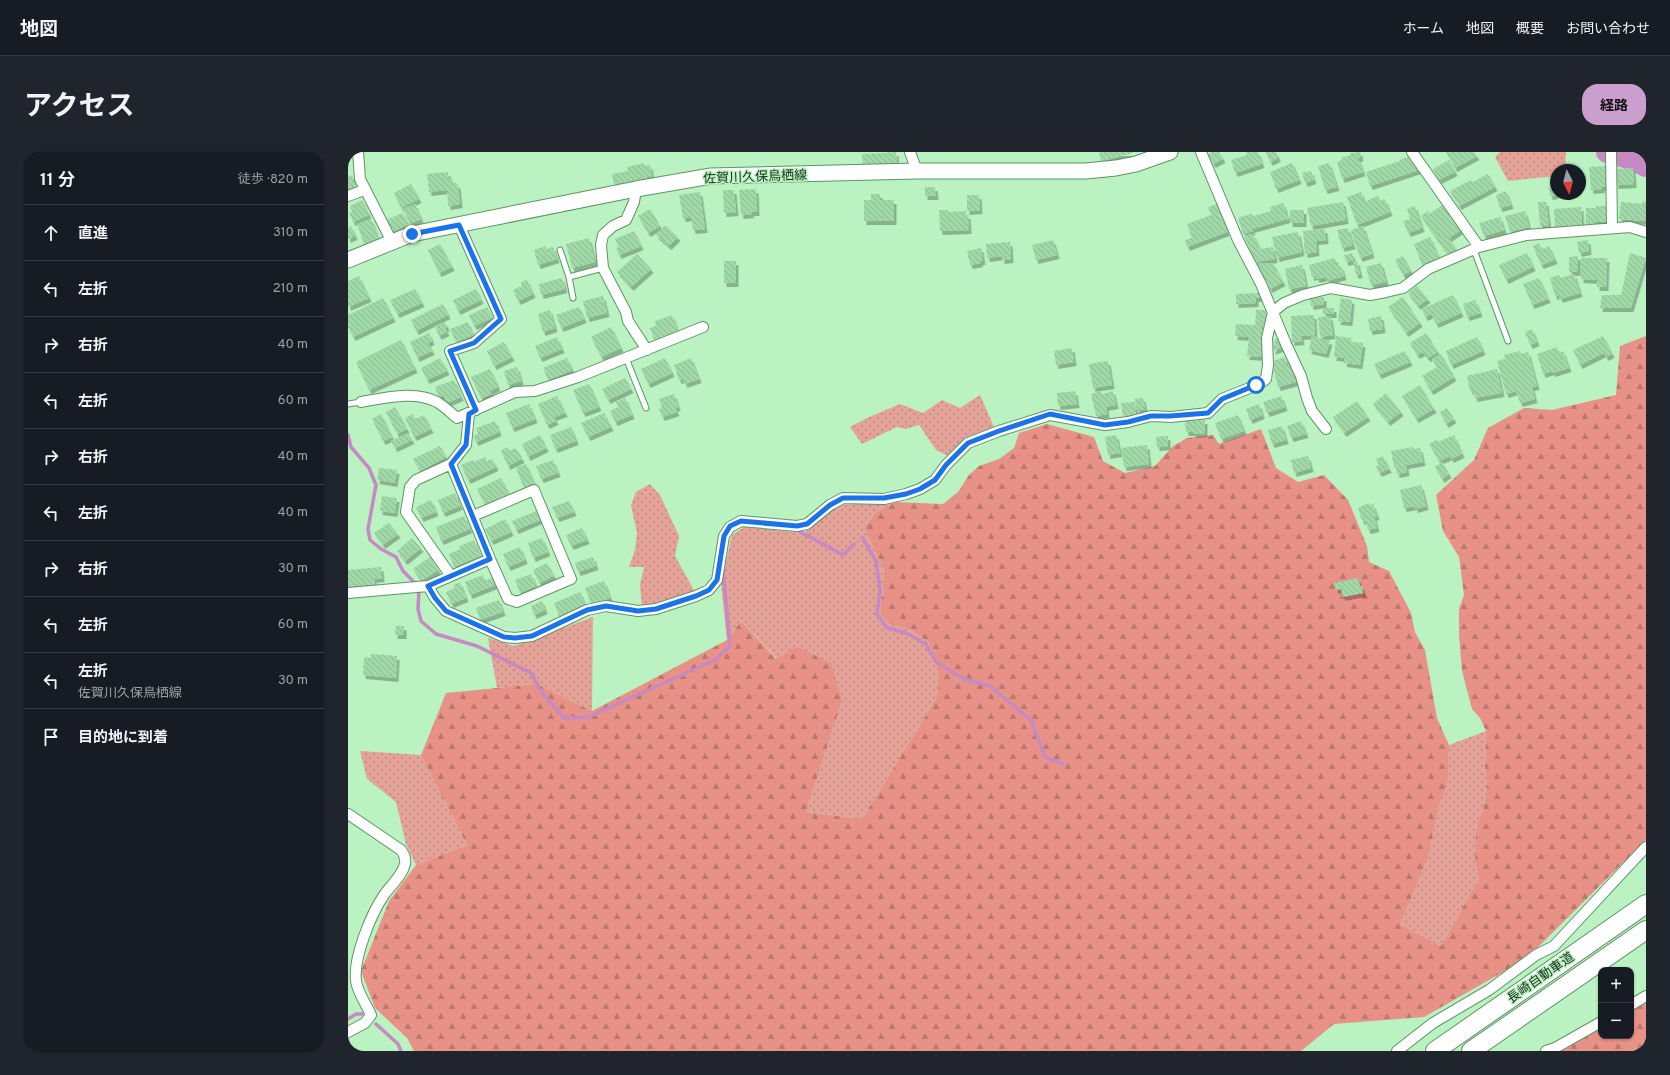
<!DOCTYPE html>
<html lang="ja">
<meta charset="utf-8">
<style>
:root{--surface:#171b24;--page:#20242c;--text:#f1f3f6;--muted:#9ea1a6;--line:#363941;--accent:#ca9ecd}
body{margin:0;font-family:Overpass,"Noto Sans JP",sans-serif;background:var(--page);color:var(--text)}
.controls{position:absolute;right:12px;bottom:12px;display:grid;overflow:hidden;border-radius:8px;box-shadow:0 1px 3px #0004}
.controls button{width:36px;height:36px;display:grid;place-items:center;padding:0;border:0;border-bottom:1px solid var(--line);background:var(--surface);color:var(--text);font:20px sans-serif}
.compass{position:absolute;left:1202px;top:12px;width:36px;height:36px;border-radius:50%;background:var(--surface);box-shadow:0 1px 3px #0004;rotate:174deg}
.stop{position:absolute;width:12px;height:12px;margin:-9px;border:3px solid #1a73e8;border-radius:50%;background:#fff}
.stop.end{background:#1a73e8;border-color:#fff;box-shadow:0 1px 4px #0008}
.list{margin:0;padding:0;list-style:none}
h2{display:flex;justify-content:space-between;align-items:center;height:52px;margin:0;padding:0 16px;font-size:17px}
h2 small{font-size:13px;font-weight:400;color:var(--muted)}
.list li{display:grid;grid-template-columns:26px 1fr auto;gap:12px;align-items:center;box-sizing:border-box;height:56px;padding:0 16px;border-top:1px solid var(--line)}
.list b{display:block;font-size:15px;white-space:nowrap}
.list p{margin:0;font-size:13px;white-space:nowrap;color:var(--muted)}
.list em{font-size:13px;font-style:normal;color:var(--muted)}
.icon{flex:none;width:22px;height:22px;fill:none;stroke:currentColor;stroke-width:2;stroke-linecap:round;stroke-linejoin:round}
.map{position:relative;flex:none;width:1298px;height:899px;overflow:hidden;border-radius:16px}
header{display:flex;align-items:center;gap:24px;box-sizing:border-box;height:56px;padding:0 20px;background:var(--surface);border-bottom:1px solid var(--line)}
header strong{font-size:19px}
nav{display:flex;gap:22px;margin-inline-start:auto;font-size:14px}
.intro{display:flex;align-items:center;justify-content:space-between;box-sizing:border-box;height:96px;padding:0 24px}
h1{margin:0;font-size:28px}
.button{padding:10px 18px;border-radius:16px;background:var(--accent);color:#111;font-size:14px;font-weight:700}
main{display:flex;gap:24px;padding:0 24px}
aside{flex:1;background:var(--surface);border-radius:16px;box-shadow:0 1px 3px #0004}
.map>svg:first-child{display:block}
</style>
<header>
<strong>地図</strong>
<nav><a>ホーム</a><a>地図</a><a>概要</a><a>お問い合わせ</a></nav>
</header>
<div class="intro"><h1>アクセス</h1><a class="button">経路</a></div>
<main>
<aside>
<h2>11 分<small>徒歩 · 820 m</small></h2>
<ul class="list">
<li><svg class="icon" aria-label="ahead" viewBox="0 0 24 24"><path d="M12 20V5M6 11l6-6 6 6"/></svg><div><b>直進</b></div><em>310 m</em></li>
<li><svg class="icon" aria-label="left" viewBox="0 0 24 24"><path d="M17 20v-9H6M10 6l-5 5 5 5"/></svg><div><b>左折</b></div><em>210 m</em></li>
<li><svg class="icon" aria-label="right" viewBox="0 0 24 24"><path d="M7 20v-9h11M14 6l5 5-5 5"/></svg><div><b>右折</b></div><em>40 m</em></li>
<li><svg class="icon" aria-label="left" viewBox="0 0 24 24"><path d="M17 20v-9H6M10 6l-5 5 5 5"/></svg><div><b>左折</b></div><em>60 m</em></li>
<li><svg class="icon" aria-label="right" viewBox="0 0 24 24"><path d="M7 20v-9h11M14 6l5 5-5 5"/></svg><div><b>右折</b></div><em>40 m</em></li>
<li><svg class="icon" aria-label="left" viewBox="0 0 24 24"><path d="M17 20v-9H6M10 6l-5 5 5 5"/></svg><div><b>左折</b></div><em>40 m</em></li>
<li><svg class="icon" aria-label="right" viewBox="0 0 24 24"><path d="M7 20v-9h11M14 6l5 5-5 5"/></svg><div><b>右折</b></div><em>30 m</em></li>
<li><svg class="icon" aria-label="left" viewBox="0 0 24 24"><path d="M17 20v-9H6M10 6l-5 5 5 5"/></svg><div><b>左折</b></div><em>60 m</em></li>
<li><svg class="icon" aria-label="left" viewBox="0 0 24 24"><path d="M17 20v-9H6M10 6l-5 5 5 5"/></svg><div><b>左折</b><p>佐賀川久保鳥栖線</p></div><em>30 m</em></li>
<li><svg class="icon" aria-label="arrive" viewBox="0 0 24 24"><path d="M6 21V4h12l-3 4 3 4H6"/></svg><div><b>目的地に到着</b></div></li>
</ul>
</aside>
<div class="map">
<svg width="1298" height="899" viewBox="0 0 1298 899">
<defs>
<pattern id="grass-dots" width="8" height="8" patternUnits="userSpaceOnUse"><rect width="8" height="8" fill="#e5a298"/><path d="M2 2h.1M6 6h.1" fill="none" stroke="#b9847b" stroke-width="1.8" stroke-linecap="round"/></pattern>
<pattern id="forest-firs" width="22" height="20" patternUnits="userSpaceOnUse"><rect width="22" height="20" fill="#e89287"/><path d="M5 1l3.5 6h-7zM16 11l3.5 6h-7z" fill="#bb786e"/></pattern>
<pattern id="building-back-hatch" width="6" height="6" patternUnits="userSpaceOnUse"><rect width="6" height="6" fill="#a1d8a8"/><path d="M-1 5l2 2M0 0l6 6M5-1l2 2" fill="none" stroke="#8aba90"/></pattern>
<filter id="shadow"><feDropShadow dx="2.5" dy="4" stdDeviation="0" flood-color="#0004"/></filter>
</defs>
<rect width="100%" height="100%" fill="#baf3c1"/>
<path fill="url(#grass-dots)" d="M1152 0H1218L1217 18H1208V24L1160 29 1147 5Z
M632 243 646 275 615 288 602 305 588 298 571 273 558 277 549 275 514 292 502 275 519 266 552 252 575 261 594 248 612 256Z
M302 332 312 343 331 384 327 404 347 440 294 455 292 433 296 415H281L287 398 289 381 283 353 288 340Z
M547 350 528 360 516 376 536 418 534 443 542 472 563 478 580 490 590 513 589 545 514 667 458 660 494 549 429 507 393 469 379 488 373 432 384 383 396 375 456 381 491 353Z
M245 465 244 559 189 532 149 536 140 486 166 494Z
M1138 579 1137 614 1139 636 1135 658 1130 670 1127 709 1131 726 1093 794 1052 772 1080 706 1091 655 1099 627 1101 593Z
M12 599 73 603 119 693 68 713 58 692 48 650 19 627Z"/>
<path fill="url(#forest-firs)" d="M1298 184V688L1178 807 1076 865 986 872 953 899H66L59 886 27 856 13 819 41 749 68 713 119 693 73 603 98 541 189 532 244 559 379 488 393 469 428 507 449 495 483 511 494 549 458 660 514 667 589 545 590 513 580 490 563 478 542 472 533 462 536 418 516 376 528 360 547 350 595 352 610 340 621 323 631 314 651 307 666 296 671 281 699 272 746 285 755 309 777 321 807 314 825 294 839 286 865 283 871 292 913 277 928 316 950 330 976 323 1000 348 1019 394 1021 410 1041 419 1063 461 1067 480 1077 498 1089 566 1101 593 1100 627 1091 655 1080 706 1052 772 1093 794 1131 726 1127 709 1128 685 1130 670 1135 658 1139 636 1137 614 1138 579 1132 566 1124 557 1114 519 1111 483V457L1116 443 1111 405 1095 379 1088 343 1126 308 1140 276 1176 256 1204 258 1268 243 1272 194Z
M1298 851V899H1207L1253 875V884H1283V859Z"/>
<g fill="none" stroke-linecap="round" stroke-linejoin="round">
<path stroke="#c689c3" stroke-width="3.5" d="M0 283 3 295 21 316 28 333 20 377 22 388 33 397 48 405 55 419 65 429
M449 378 495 403 506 392
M514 385 528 409 532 438 529 462 538 475 560 482 578 492 588 510 616 527 642 534 683 568 697 605 715 612
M71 438 70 457 73 469 88 482 129 494 183 521 194 541 216 566 240 565 367 508 382 494 375 419
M0 867 8 862H14
M28 872 50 892 53 899"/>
<path stroke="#c689c3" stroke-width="22" d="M1259 0 1287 8 1298 14"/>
</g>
<path fill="url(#building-back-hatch)" filter="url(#shadow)" d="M548 0 549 12 515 14 514 2Z
M751 0H785V1L753 9Z
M864 0H871L875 7 865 12 860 2Z
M898 0H910L914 12 887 21 883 8 899 3Z
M918 0H928L930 6 922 10Z
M1012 0 1013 5 1010 6 1015 20 994 27 989 10 994 8 993 6 1003 3 1002 1Z
M1098 0H1126L1129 4 1107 16Z
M1062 4 1071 18 1022 34 1018 20 1052 9 1051 8Z
M1101 8 1107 20 1091 28 1085 17Z
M296 11V14L302 13 304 24 299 25V27L266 32 264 22 280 19 279 15Z
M944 11 951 28 928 37 922 20Z
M981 11 989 35 977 38 970 14Z
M1258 14 1259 35H1254V37L1243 38 1241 15Z
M1285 16 1286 32 1268 33 1267 17Z
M963 19 966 28 957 31 954 21Z
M100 20 101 28 105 27V33L110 32 112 52 100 54 99 38 81 40 79 22Z
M1140 22 1147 35 1111 54 1102 39 1123 28 1125 30Z
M4 23 9 37 0 40V25Z
M63 32 71 47 53 56 46 41Z
M1208 34V43L1202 44 1201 35Z
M577 35H587L588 44H577Z
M408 37 409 60H403L404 62 393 63 391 38Z
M375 38H386L388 60 376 61Z
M1158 39 1163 53 1152 56 1148 43Z
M352 40 357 77 345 78 343 65 335 66 331 43Z
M1013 40 1016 50 1030 44 1032 49 1037 47 1042 60 1009 73 999 45Z
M523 42H532V48H546V69H516V48H523Z
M619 43H631L632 58 619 59Z
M14 48 21 63 5 70 1 61 4 60 2 54Z
M1294 49 1298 50V69L1271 67 1273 50 1294 52Z
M995 50 998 68 963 74 959 56Z
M1190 50H1198L1201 74H1192Z
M935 51 940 67 904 77 905 79 895 82 890 66 902 62 906 64 923 59 922 55Z
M67 52 73 67 62 72 55 57Z
M869 52 879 80 839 95 837 88 844 86 839 72 863 63 860 55Z
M1096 52 1113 78 1101 86 1110 99 1101 105 1073 64 1080 59 1081 62Z
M1067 54 1074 76 1060 81 1055 69 1062 67 1059 57Z
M1248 54H1259L1258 70H1248V73H1238V56H1248Z
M1233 55 1234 74 1207 76 1206 57Z
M302 57 312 74 300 81 290 64Z
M591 58H600V60L618 59V63H620L621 78 592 79Z
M942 58H956V71H942Z
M1177 59 1181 75 1162 80 1157 64Z
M55 61 60 73 43 80 38 68Z
M1152 65 1156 78 1136 84 1131 71Z
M23 67 30 87 16 92 9 72Z
M317 73 330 85 321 94 308 83Z
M3 74 7 84 0 87V76Z
M1015 74 1024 102 1012 106 1003 78Z
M1000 76 1005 93 994 96 989 78Z
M977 77 978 88 968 89 969 100 957 102 955 79Z
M286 79 293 94 271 103 268 96 271 95 267 87Z
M950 80 954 100 929 106 924 85Z
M905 82 912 97 925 95 927 107 908 110 896 84Z
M1082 85 1092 108 1075 115 1066 92Z
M241 86 247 110 224 116 218 92Z
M705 88 709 103 688 108 684 93Z
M1240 88 1241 99 1231 101 1229 90Z
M662 90 663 107 654 108V104L639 106 638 92Z
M1191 91 1193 98 1201 94 1207 108 1193 113 1185 94Z
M92 92 104 115 91 121 80 98Z
M197 94 198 97 205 95 209 107 190 113 186 98Z
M633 96 635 109H632L633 111 622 113 619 99Z
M1004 101 1006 108 998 110 996 103Z
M1179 101 1185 115 1158 128 1151 113Z
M1282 101 1298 106 1283 156H1252L1254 143H1273Z
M289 102 303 117 283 135 269 120Z
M1055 104 1063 119 1055 123 1047 108Z
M1230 104V120H1221V105Z
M987 106 989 115 993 114 996 124 979 129 978 125 969 127 968 124 964 125 961 113Z
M1233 106H1259L1258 135H1249V128L1233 127Z
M376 109H388V131H376Z
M1009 109 1012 122 1008 123 1005 110Z
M925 111 935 130 922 137 909 112Z
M1033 111 1038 130 1023 133 1018 115Z
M954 113 958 134 941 137 937 117Z
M1226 122 1232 141 1212 147 1211 143 1207 144 1202 126 1211 123 1212 126Z
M11 124 21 146 0 155V129Z
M214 126 217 137 193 143 191 132Z
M1191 126 1200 147 1184 153 1175 132Z
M179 128 185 142 170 149 165 138 174 134 173 130Z
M1069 134 1080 147 1070 154 1060 141Z
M67 137 74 151 49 162 42 148Z
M128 137 133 148 110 159 105 148Z
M911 141V146H908V151L888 152V142Z
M1105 143 1113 161 1088 172 1084 162 1077 165 1074 157Z
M255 144 259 161 239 166 235 149Z
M976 145V152L963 154 962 146Z
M1055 145 1072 171 1058 181 1040 155Z
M35 146 45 166 5 185 0 175V163Z
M993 146 1004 148 1002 170 990 169Z
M1127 148 1132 161 1119 165 1115 152Z
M95 152 100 163 68 179 63 168Z
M139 155 144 166 126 174 121 163Z
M231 155 236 167 213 176 208 163Z
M975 156H986V162H975Z
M202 158 207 176 195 180 190 162Z
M908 158H918L915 205 899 204 901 185 887 184 888 172 907 173Z
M324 163 330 179 306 188 302 176 308 174 307 169Z
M966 163 967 183 953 184 954 189 944 190 943 164Z
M982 164 985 183 972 185 970 165Z
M1033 164 1035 177 1022 179 1020 167Z
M97 170 99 175 97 176 99 180 91 184 87 174Z
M120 170 125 183 108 190 102 177Z
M263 175 273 196 253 205 243 185Z
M1184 177 1189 190 1182 193 1177 180Z
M81 181 84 189 80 191 84 199 69 206 62 190Z
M1078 181 1090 200 1080 206 1075 200 1069 203 1062 191Z
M964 184 982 189 978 202 961 198Z
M988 184 1003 186V190L1015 191 1012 213 996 211 997 206 986 205Z
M1255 184 1264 202 1258 205 1256 201 1232 213 1225 198Z
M209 185 214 197 192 206 187 194Z
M932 185 935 195 925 199 927 187Z
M1129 185 1135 199 1103 213 1098 199Z
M53 188 67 217 21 238 8 210Z
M156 190 164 205 146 214 139 199Z
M1209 195 1211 201 1215 199 1221 216 1205 221 1204 219 1195 222 1189 202Z
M724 196 726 210 708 213 706 199Z
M1057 199 1062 210 1031 223 1026 212Z
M1172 199 1173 202 1180 200 1189 234 1184 235 1187 247 1172 251 1168 239 1158 242 1149 209 1157 207 1156 203Z
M1093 202 1106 225 1083 239 1074 224 1089 215 1084 207Z
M937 205 939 213H943L948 230 930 235 925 216 926 215 925 209Z
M92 206 99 219 79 228 73 216Z
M219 206 224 218 200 228 195 216Z
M317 206 324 221 300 232 293 217Z
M343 206 351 227 337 232 335 227 331 228 326 213Z
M760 209 764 233 745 236 741 212Z
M169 215 173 229 160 233 156 219Z
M142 217 150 235 142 239 143 242 133 246 123 225Z
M1149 217 1154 241 1127 246 1125 238 1122 239 1119 224Z
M277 226 283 237 260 248 254 237Z
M106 228 113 245 99 251 96 243 91 246 87 235Z
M241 232 251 255 235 261 225 238Z
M1072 233 1086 257 1068 267 1054 244Z
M727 239 729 252 710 254 709 241Z
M753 239 754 242 765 239 768 253 758 255 759 262 748 264 743 242Z
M1038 241 1053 260 1040 270 1025 252Z
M326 242 330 255 327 256 329 260 314 265 311 257 314 256 311 247Z
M209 244 217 261 206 265 208 269 199 273 190 252Z
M933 244 937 255 919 261 915 250Z
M277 246 284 263 267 270 262 259 270 255 268 250Z
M795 246 797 257 789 258 787 247Z
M1009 249 1020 265 996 281 985 265Z
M787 250 788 263 775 264 773 251Z
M181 252 187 267 164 276 158 261Z
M911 252 914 263 902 268 898 257Z
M47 255 59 277 49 282 38 260Z
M1099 256 1106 267 1098 272 1092 260Z
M256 261 263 275 240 285 233 271Z
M33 262 44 285 35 289 24 267Z
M65 262 67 267 76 263 83 277 66 285 57 266Z
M890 263 896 279 873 287 867 271Z
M857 268V281L845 282V280H838L837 269Z
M147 269 151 280 128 290 125 284 130 282 128 276Z
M953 269 958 282 943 286 939 274Z
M934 274 938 288 924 292 920 278Z
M223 275 228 289 207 297 202 283Z
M60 281 64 288 47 296 43 289Z
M192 283 198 296 180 305 174 292Z
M768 283 772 301 760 303 757 285Z
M1106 283 1114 302 1103 307 1102 304 1091 309 1081 292 1089 288 1090 290Z
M820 284V294L809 295 808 285Z
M799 293 801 312 776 315 773 296Z
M92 294 98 305 72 319 65 307Z
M159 295 161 299 168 296 174 307 160 314 153 299Z
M1064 295 1065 297 1072 296 1075 310 1058 313 1059 320 1049 322 1048 315H1046L1043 299Z
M960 304 963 316 946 321 943 308Z
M1035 304 1041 317 1031 321 1028 314 1031 313 1028 307Z
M137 305 139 309 144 307 148 315 120 328 113 313 125 308 126 310Z
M205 308 210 321 193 327 188 314Z
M1094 310 1101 322 1094 327 1087 315Z
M178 312 186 331 176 336 168 316Z
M31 316 49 318 47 331 29 328Z
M153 326 161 342 137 353 129 337Z
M1073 333 1078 354 1067 357V354L1056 356 1052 338Z
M107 341 112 354 95 361 90 348Z
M34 344 49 346 47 361 32 359Z
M83 348 88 360 73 366 68 355Z
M221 349 226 360 209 366 204 355Z
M1021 351V353L1025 352 1029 364 1026 365 1029 376 1020 378 1017 368 1014 369 1010 356Z
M188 359 192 368 168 378 164 369Z
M116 364 122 377 93 389 88 375Z
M157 367 163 380 143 389 137 377Z
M41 371 50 382 35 393 26 381Z
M234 376 239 388 223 394 218 383Z
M64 386 73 396 57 409 49 399Z
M194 386 200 400 185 406 180 391Z
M126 388 132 404 106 415 101 402 112 397V394Z
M172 395 177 408 160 415 155 402Z
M82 405 90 418 73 429 65 417Z
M245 405 248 414 230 420 227 411Z
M199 411 206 424 191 431 185 418Z
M33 415 34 426 26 427 27 432 0 435V418Z
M183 422 188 434 172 441 167 428Z
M135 423 137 429 144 426 147 433 122 443 117 430Z
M1010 426 1012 434H1014L1015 441 995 445 993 437 988 438 986 431Z
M256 429 262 446 243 452 237 436Z
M112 430 118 446 103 452 98 440 107 436 105 433Z
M232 440 238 455 212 467 206 451Z
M151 448 155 460 132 468 128 456Z
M194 449 197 458 186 463 183 454Z
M48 474H56V483H47Z
M23 502 49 504 48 526 15 523 16 505 23 506Z"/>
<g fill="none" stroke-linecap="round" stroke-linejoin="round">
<g stroke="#5f9467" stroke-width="7">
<path id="service" d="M212 98 221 125 225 146
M1126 98 1160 189
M221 125 255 116
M278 206 298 256
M0 252 13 250"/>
</g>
<g stroke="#5f9467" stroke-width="12">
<path id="minor" d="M10 0 12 27 44 90
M562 0 569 19
M853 0 890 88 913 132 938 192 953 224 959 246 964 259 978 277
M1064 0 1131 95
M1263 0 1264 76
M288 37 286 50 278 68 265 74 255 83 253 93 255 116 278 160 280 169 299 198
M0 44 16 38
M111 73 153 167 126 191 102 199 128 258
M13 250C37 246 66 238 89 250 96 254 103 261 109 266L167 240 187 239 230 225 355 175
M103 312 118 293 121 262
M103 424 58 360 62 335 68 328 103 312 142 407
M80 434 142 407 160 447 169 450 223 427 186 338 125 364
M0 441 80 434 87 446 98 459 156 485 167 486 184 484 239 458 258 454 290 459 308 457 348 444 361 438 369 428 376 384 382 375 393 369 449 374 459 372 482 353 495 346 536 347 558 342 572 337 587 328 598 313 620 291 651 279 702 263 757 273 780 270 803 264 823 265 860 261 874 247 909 233 918 227 920 213 919 186 925 160 936 151 955 143 983 136 1022 143 1038 140 1055 136 1080 117 1131 95 1178 83 1282 75 1298 80
M0 662 53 698C56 702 58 707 57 712 54 724 43 733 36 743 23 762 5 806 8 829 9 839 19 854 23 863L17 871 0 880
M1283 853 1298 844
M1049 899 1085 871 1141 838 1188 803 1206 794 1298 695
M1198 899 1207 896 1253 870"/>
</g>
<g stroke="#5f9467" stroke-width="17">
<path id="primary" d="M0 108 64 82 288 37 363 24 569 19H738L768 16 788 12 822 0"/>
</g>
<g stroke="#5f9467" stroke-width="20">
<path id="motorway" d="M1087 899 1298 752
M1123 899 1298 778"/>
</g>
<use href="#service" stroke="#fff" stroke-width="5"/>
<use href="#minor" stroke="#fff" stroke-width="10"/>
<use href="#primary" stroke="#fff" stroke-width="15"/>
<use href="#motorway" stroke="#fff" stroke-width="18"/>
</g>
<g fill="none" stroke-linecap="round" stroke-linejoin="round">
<path stroke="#1a73e8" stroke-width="5" d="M64 82 111 73 153 167 126 191 102 199 128 258 121 262 118 293 103 312 142 407 80 434 87 446 98 459 156 485 167 486 184 484 239 458 258 454 290 459 308 457 348 444 361 438 369 428 376 384 382 374 393 369 449 374 459 372 482 353 495 346H536L558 342 572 337 587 328 598 313 620 291 651 279 702 262 757 273 780 270 803 264H822L860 261 874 247 908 233"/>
</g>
<g text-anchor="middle" stroke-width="3" stroke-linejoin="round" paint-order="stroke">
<g font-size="13" fill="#182e1c" stroke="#baf3c1">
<text transform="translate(407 24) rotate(-2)" y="5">佐賀川久保鳥栖線</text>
<text transform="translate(1192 825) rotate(-35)" y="5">長崎自動車道</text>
</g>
</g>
</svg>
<div class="controls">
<button>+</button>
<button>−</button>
</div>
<svg class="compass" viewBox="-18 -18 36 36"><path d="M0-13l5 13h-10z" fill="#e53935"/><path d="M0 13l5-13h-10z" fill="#9ea1a6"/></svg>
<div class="stop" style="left:908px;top:233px"></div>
<div class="stop end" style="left:64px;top:82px"></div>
</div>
</main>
